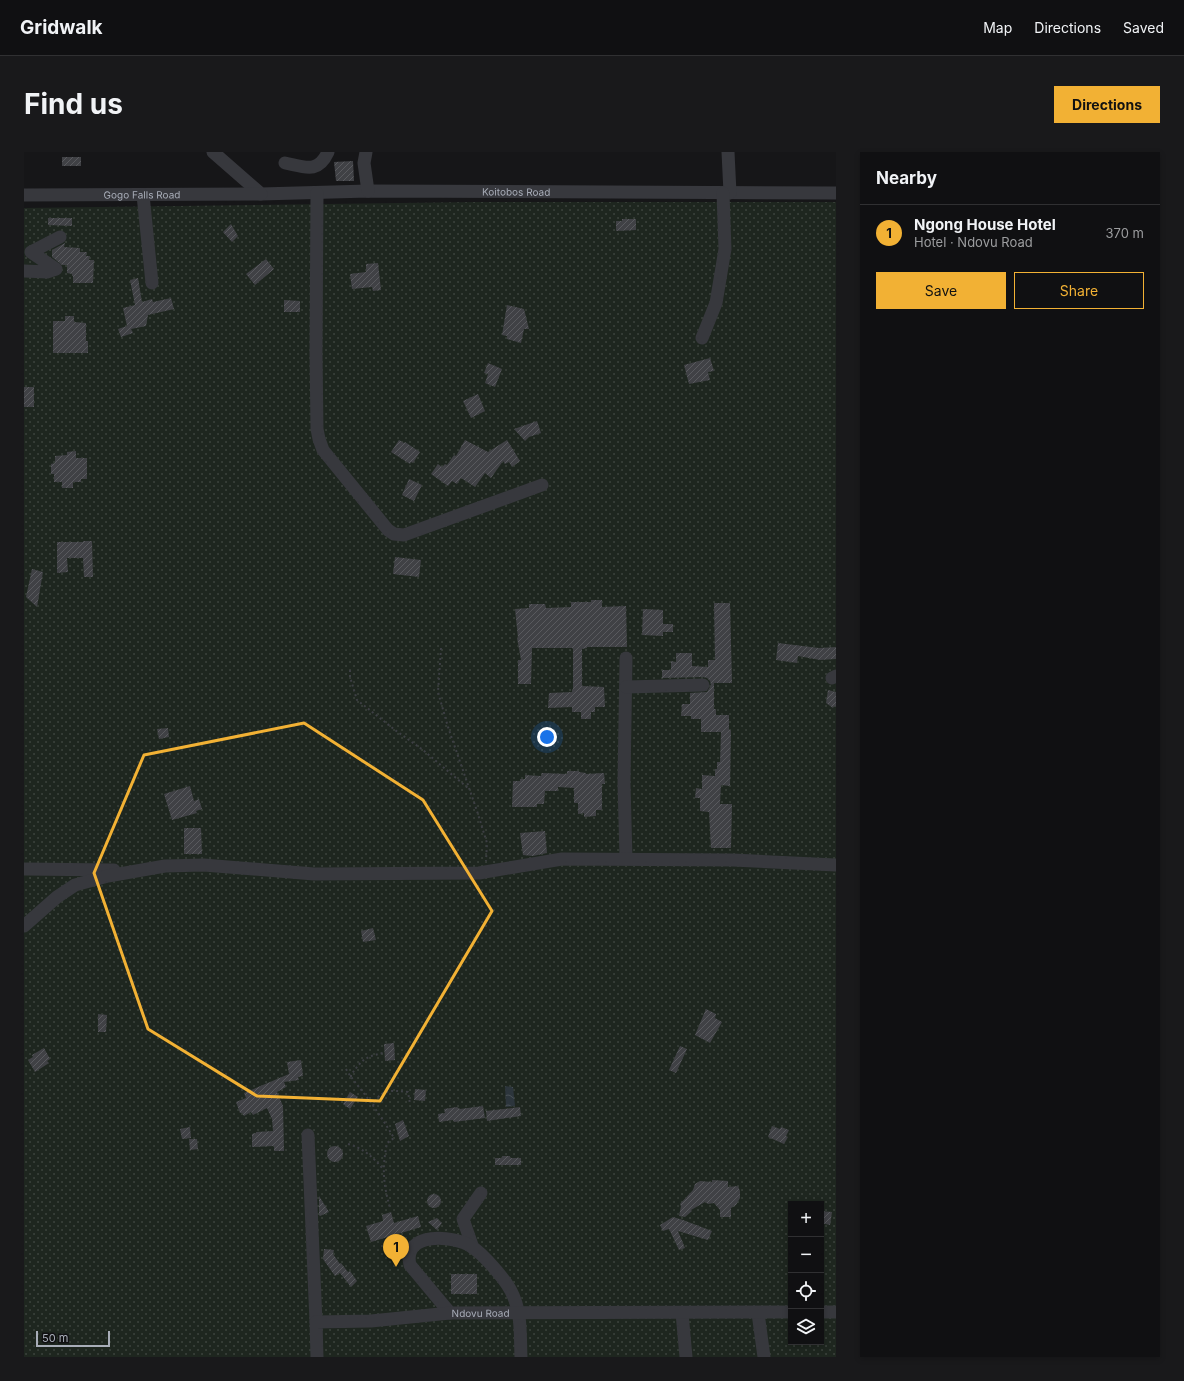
<!DOCTYPE html>
<meta charset="utf-8">
<style>
:root{--surface:#101012;--page:#19191b;--text:#f1f3f6;--muted:#9c9d9f;--line:#303032;--accent:#f2b134}
body{margin:0;font-family:Inter,sans-serif;background:var(--page);color:var(--text)}
.controls{position:absolute;right:12px;bottom:12px;display:grid;overflow:hidden;border-radius:0px;box-shadow:0 2px 6px #0003}
.controls button{width:36px;height:36px;display:grid;place-items:center;padding:0;border:0;border-bottom:1px solid var(--line);background:var(--surface);color:var(--text);font:20px sans-serif}
.scale{position:absolute;left:12px;bottom:10px;width:74px;box-sizing:border-box;padding-left:4px;border:2px solid #a8adb8;border-top:0;font-size:11px;line-height:14px;white-space:nowrap;color:#a8adb8;-webkit-text-stroke:3px #111113;paint-order:stroke}
.you{position:absolute;left:523px;top:585px;width:14px;height:14px;margin:-10px;border:3px solid #fff;border-radius:50%;background:#1a73e8;box-shadow:0 0 0 6px #1a73e833}
.badge{display:grid;place-items:center;width:26px;height:26px;border-radius:50%;background:var(--accent);color:#111;font-size:13px;font-weight:700}
.pin{position:absolute;translate:-50% -33px;filter:drop-shadow(0 1px 2px #0008)}
.pin::after{content:'';position:absolute;top:21px;width:14px;height:12px;background:inherit;clip-path:polygon(0 0,100% 0,50% 100%)}
.list{margin:0;padding:0;list-style:none}
h2{display:flex;justify-content:space-between;align-items:center;height:52px;margin:0;padding:0 16px;font-size:17px}
h2 small{font-size:13px;font-weight:400;color:var(--muted)}
.list li{display:grid;grid-template-columns:26px 1fr auto;gap:12px;align-items:center;box-sizing:border-box;height:56px;padding:0 16px;border-top:1px solid var(--line)}
.list b{display:block;font-size:15px;white-space:nowrap}
.list p{margin:0;font-size:13px;white-space:nowrap;color:var(--muted)}
.list em{font-size:13px;font-style:normal;color:var(--muted)}
.actions{display:flex;gap:8px;padding:12px 16px}
.actions a{flex:1;padding:9px 0;border:1px solid var(--accent);border-radius:0px;text-align:center;font-size:14px;color:var(--accent)}
.actions .main{background:var(--accent);color:#111}
.icon{flex:none;width:22px;height:22px;fill:none;stroke:currentColor;stroke-width:2;stroke-linecap:round;stroke-linejoin:round}
.map{position:relative;flex:none;width:812px;height:1205px;overflow:hidden;border-radius:0px}
header{display:flex;align-items:center;gap:24px;box-sizing:border-box;height:56px;padding:0 20px;background:var(--surface);border-bottom:1px solid var(--line)}
header strong{font-size:19px}
nav{display:flex;gap:22px;margin-inline-start:auto;font-size:14px}
.intro{display:flex;align-items:center;justify-content:space-between;box-sizing:border-box;height:96px;padding:0 24px}
h1{margin:0;font-size:28px}
.button{padding:10px 18px;border-radius:0px;background:var(--accent);color:#111;font-size:14px;font-weight:700}
main{display:flex;gap:24px;padding:0 24px}
aside{flex:1;background:var(--surface);border-radius:0px;box-shadow:0 2px 6px #0003}
.map>svg:first-child{display:block}
</style>
<header>
<strong>Gridwalk</strong>
<nav><a>Map</a><a>Directions</a><a>Saved</a></nav>
</header>
<div class="intro"><h1>Find us</h1><a class="button">Directions</a></div>
<main>
<div class="map">
<svg width="812" height="1205" viewBox="0 0 812 1205">
<defs>
<pattern id="park-dots" width="8" height="8" patternUnits="userSpaceOnUse"><rect width="8" height="8" fill="#1e261f"/><path d="M2 2h.1M6 6h.1" fill="none" stroke="#3c433d" stroke-width="1.8" stroke-linecap="round"/></pattern>
<pattern id="water-waves" width="16" height="10" patternUnits="userSpaceOnUse"><rect width="16" height="10" fill="#2c353c"/><path d="M0 5q4-4 8 0t8 0" fill="none" stroke="#485056"/></pattern>
<pattern id="building-hatch" width="6" height="6" patternUnits="userSpaceOnUse"><rect width="6" height="6" fill="#404145"/><path d="M-1 1l2-2M0 6l6-6M5 7l2-2" fill="none" stroke="#595a5e"/></pattern>
</defs>
<rect width="100%" height="100%" fill="#161618"/>
<path fill="url(#park-dots)" fill-rule="evenodd" d="M451 50H812V1205H0V56ZM767 1052H797V1190H767Z"/>
<path fill="url(#water-waves)" d="M481 934 489 935 491 954 482 955Z"/>
<path fill="url(#building-hatch)" d="M38 5H57V14H38Z
M329 9 330 29H312L310 10Z
M24 66H48V74L24 73Z
M598 67H612V78L592 79V69H598Z
M207 72 214 84 208 90 199 80Z
M41 91 40 95 56 96V100H63L62 104H66L65 108H70L69 131H49V124H48V122L43 121V113H38L28 105V98Z
M242 107 250 117 231 133 222 122Z
M354 111 357 138 349 139 348 135 328 137 326 122 342 120V112Z
M114 126 118 150 128 147 129 150 147 146 150 157 124 163 122 174 107 177 109 181 97 185 94 177 103 174 99 156 111 153 106 128Z
M260 148 276 149V160H260Z
M483 153 500 157 505 177H500L497 191 483 187V184L478 183Z
M41 164H50V170L62 171V189H64V201H29V169H41Z
M686 206 690 219 684 220 686 228 665 232 660 213Z
M464 211 478 217 471 235 461 231 464 222 460 221Z
M0 235H10V255H0Z
M454 242 461 259 447 266 439 249Z
M513 269 517 281 505 285 501 289 490 277Z
M375 288 380 291 381 290 396 300 389 311 387 310 386 312 367 300Z
M441 288 464 300 483 288 496 309 488 315 485 310 481 312 479 309 467 326 461 321 451 335 437 326 433 332 428 329 424 334 407 322 414 312 418 315 421 312 423 313 430 303 432 304Z
M52 299V306H63V327H57V330H49V336H38V330H30V322H27V312L31 311V304L43 303V300Z
M385 327 398 333 390 349 378 343Z
M59 389H68L69 425H60L59 406H43L44 420 33 421V390H59Z
M371 405 397 408 395 425 369 422Z
M8 417 19 420 13 455 2 445Z
M567 448H578V455L602 454 603 495H563V496L558 497V534L580 535 581 555H571V560H567V567H557V560H548V555L524 556 525 541 548 540V538L549 537V497L548 496H508L507 532H494V508H497L493 486H494L491 457 505 456V452H521L522 456 547 455V450H567Z
M690 451H706L708 531H690V557H692V563H705V578H707L706 634 697 633 696 652H708L707 696H687L685 660 676 659V646H671L672 636 678 637V623L691 624V617H693V610H696L697 580H677V567H667V564H657L658 552H666V541L683 540 687 533 686 529 683 526 679 525 638 526V518H647V509L652 510V501H668V514L684 515V508H691Z
M619 457 639 458V472H649V480H639V484L618 483Z
M754 491 795 496 812 495V507L796 508 774 504 773 511 752 508Z
M804 538 812 540V555L810 554 809 556 802 551Z
M144 576 145 585 135 587 133 577Z
M543 619H555V620L562 621V622L580 621 581 632H578V658H572V664L560 665V661L554 662V651H550V636L534 635V639H521L520 652H513V655H488L489 629H496V627H501V623L517 624 518 621 543 622Z
M166 634 170 649 175 647 178 657 172 659 173 661 148 668 140 642Z
M160 676H177L178 702H160Z
M521 679 523 701 509 704 499 703 496 681Z
M349 776 352 788 339 790 337 779Z
M682 857 692 862 691 866 698 870 686 891 671 883Z
M74 862 83 863 82 880H74Z
M370 891 371 908 361 909 360 892Z
M656 894 663 897 652 921 645 918Z
M20 896 26 907 23 909 25 911 11 920 4 908 9 905 8 903Z
M277 908 279 924 274 925 275 928 260 930 262 935 253 940 259 954 260 999H250V994L228 995V982L232 981V980L249 979 248 967 243 956 229 963 227 960 220 964 218 961H216L212 950 222 946 220 941 265 922 263 910Z
M391 937 402 938 401 949 390 948Z
M326 940 334 945 326 957 319 952Z
M459 954 461 966 430 970 429 968 415 970 414 962 421 961 420 957 433 955 436 957Z
M496 955 497 964 463 969 462 959Z
M379 968 385 984 376 989 371 972Z
M748 974 756 977 757 975 765 978 762 984 764 985 760 992 744 985Z
M166 975 167 986 158 987 156 977Z
M165 987H173L174 997 166 998Z
M303 1002a8 8 0 1 1 16 0a8 8 0 1 1-16 0Z
M478 1004H486V1006H497V1013H471V1006H478Z
M688 1028 704 1029V1035L714 1034 716 1039V1046L712 1053 707 1056V1065H696V1058L690 1051 684 1052 681 1050 667 1058 668 1059 661 1065 655 1064 657 1054 656 1052 669 1038 671 1032 676 1029 688 1030Z
M403 1049a7 7 0 1 1 14 0a7 7 0 1 1-14 0Z
M295 1044 305 1060 296 1064 295 1063Z
M797 1059 808 1060 806 1073 797 1071Z
M367 1060 370 1071 394 1064 397 1075 347 1090 342 1074 359 1069 358 1063Z
M649 1065 659 1068 688 1079 684 1088 654 1079 661 1096 655 1098 645 1077 639 1079 636 1073Z
M413 1066 418 1071 413 1078 404 1070Z
M300 1097 310 1098 309 1102 316 1112 317 1111 324 1120 326 1119 333 1129 327 1135 316 1121 311 1124 299 1107Z
M427 1122H453V1142H427Z"/>
<g fill="none" stroke-linecap="round" stroke-linejoin="round">
<path stroke="#3d3f44" stroke-width="2" stroke-dasharray="2 3" stroke-linecap="butt" d="M417 496 414 540 424 575 453 659 463 691 462 709
M326 518V525L333 548 371 578 399 598 445 637
M322 917C326 924 330 929 335 935 347 950 360 969 370 986L363 991C358 1016 359 1031 366 1056
M327 925V923C338 908 340 905 359 901
M349 954C355 937 368 938 384 940L386 952
M324 992C339 996 349 1005 359 1017"/>
<g stroke="#37383d" stroke-width="13">
<path id="s1" d="M189 0 237 42 344 39 812 41"/>
<path d="M342 0 340 11 344 39"/>
<path d="M704 0 706 41"/>
<path d="M261 11C281 15 294 22 304 0"/>
<path d="M293 41 292 201 293 277 295 287 299 298 364 378 370 382 380 383 518 333"/>
<path id="s2" d="M0 43 237 42"/>
<path d="M119 43 128 131"/>
<path d="M0 119 23 120 32 117 7 100 36 85"/>
<path d="M678 186 692 151 701 97 699 41"/>
<path d="M602 506 600 631 602 707"/>
<path d="M808 526 812 524"/>
<path d="M602 535 679 533"/>
<path d="M0 717 90 718"/>
<path d="M0 774 33 745 51 733 84 724 141 714 180 713 290 722 455 721 538 707 709 708 812 713"/>
<path d="M284 983 292 1170"/>
<path d="M449 1096 439 1067 457 1041"/>
<path d="M797 1160H812"/>
<path d="M426 1161 386 1113C378 1079 430 1083 448 1095 459 1102 481 1127 487 1139 498 1160 496 1182 497 1205"/>
<path d="M658 1161 662 1205"/>
<path d="M734 1161 740 1205"/>
<path id="s3" d="M293 1205 292 1170 347 1169 426 1161 767 1160"/>
</g>
</g>
<path fill="none" stroke="#f2b134" stroke-width="3" stroke-linejoin="round" d="M280 571 399 648 468 759 356 949 233 944 124 877 70 721 120 603Z"/>
<g text-anchor="middle" stroke-width="3.5" stroke-linejoin="round" paint-order="stroke">
<g font-size="10" fill="#a8adb8" stroke="#111113">
<text dy="4" stroke="none"><textPath href="#s1" startOffset="319">Koitobos Road</textPath></text>
<text dy="4" stroke="none"><textPath href="#s2" startOffset="118">Gogo Falls Road</textPath></text>
<text dy="4" stroke="none"><textPath href="#s3" startOffset="200">Ndovu Road</textPath></text>
</g>
</g>
</svg>
<div class="controls">
<button>+</button>
<button>−</button>
<button><svg class="icon" aria-label="locate" viewBox="0 0 24 24"><circle cx="12" cy="12" r="6"/><path d="M12 2v4M12 18v4M2 12h4M18 12h4"/></svg></button>
<button><svg class="icon" aria-label="layers" viewBox="0 0 24 24"><path d="M12 4l9 5-9 5-9-5zM3 14l9 5 9-5"/></svg></button>
</div>
<div class="scale">50 m</div>
<div class="you"></div>
<div class="pin badge" style="left:372px;top:1115px">1</div>
</div>
<aside>
<h2>Nearby<small></small></h2>
<ul class="list">
<li><span class="badge">1</span><div><b>Ngong House Hotel</b><p>Hotel · Ndovu Road</p></div><em>370 m</em></li>
</ul>
<div class="actions"><a class="main">Save</a><a>Share</a></div>
</aside>
</main>
